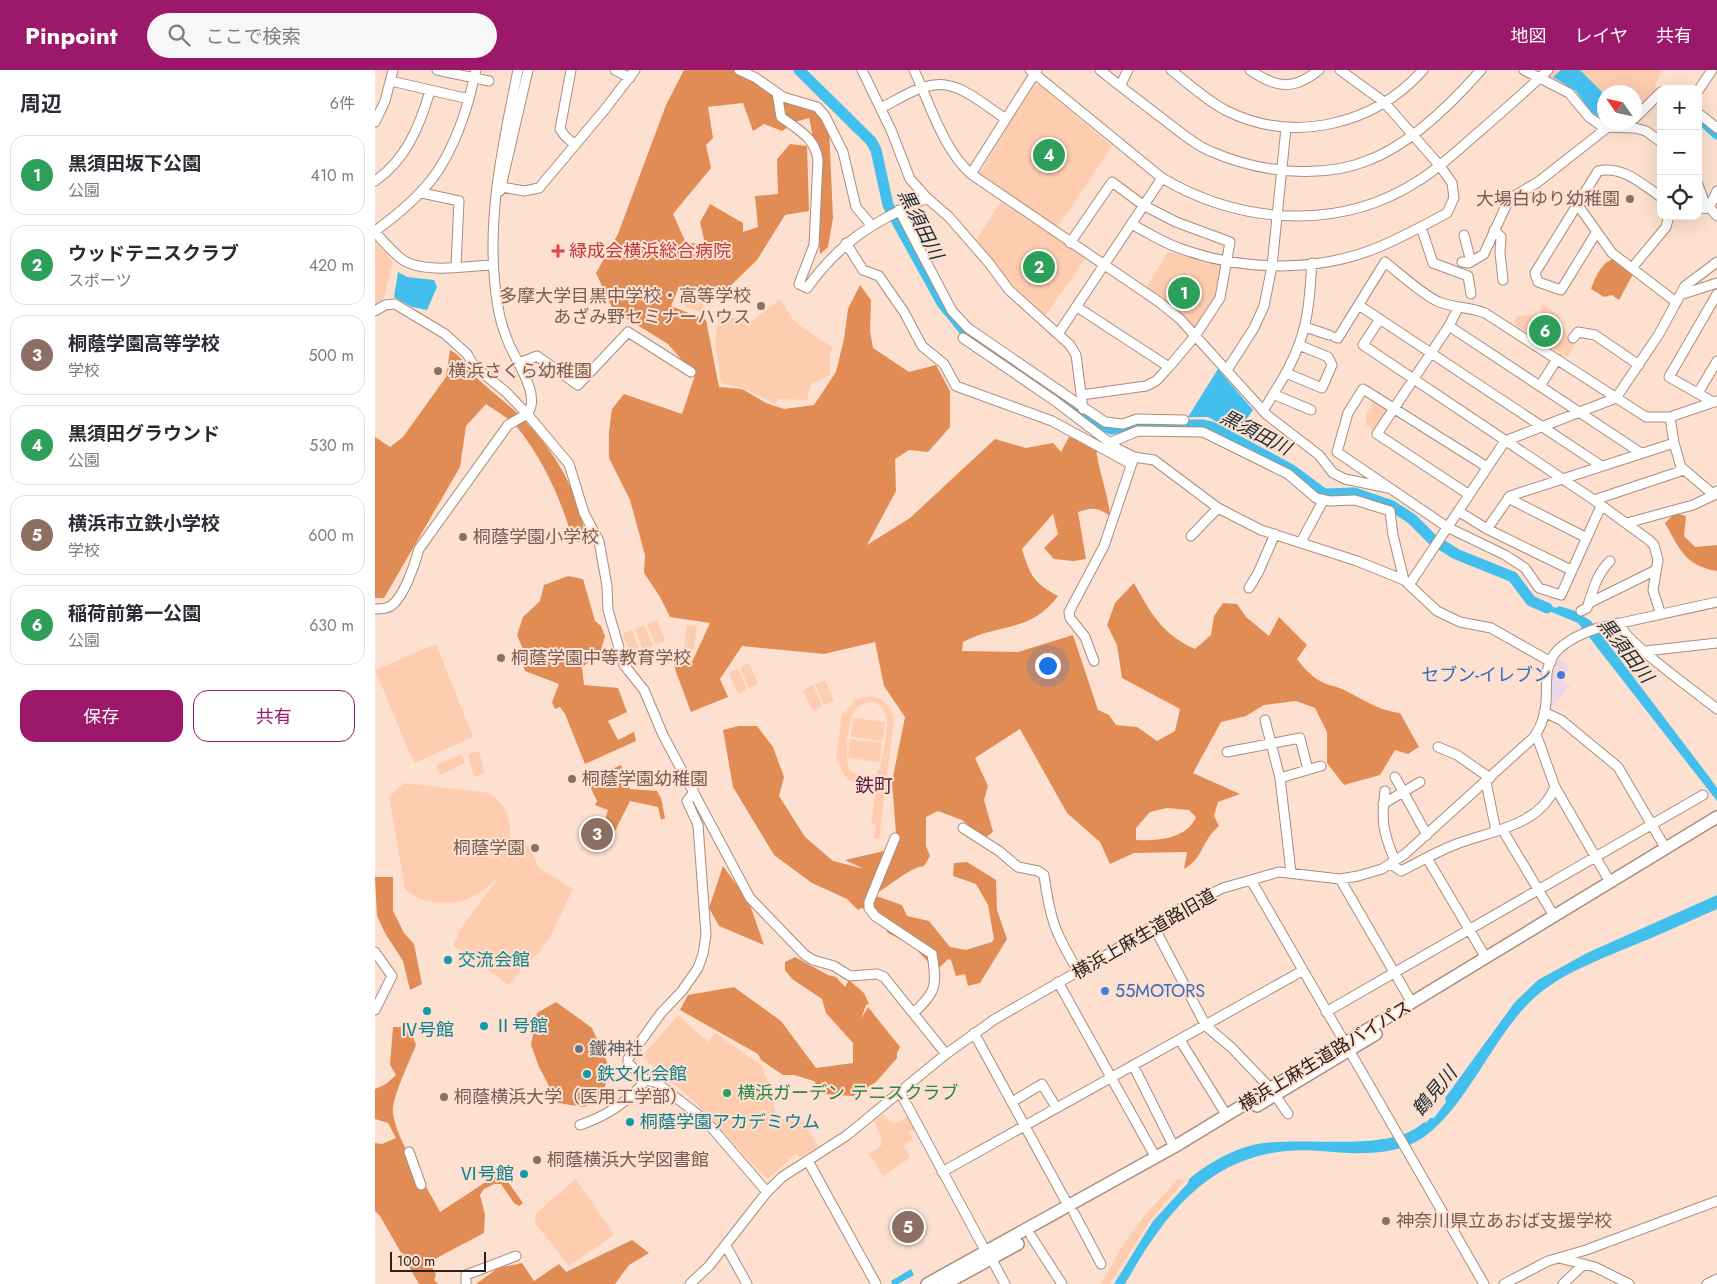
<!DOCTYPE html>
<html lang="ja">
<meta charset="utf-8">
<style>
:root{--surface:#fff;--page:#f7f7f7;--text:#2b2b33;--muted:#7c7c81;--line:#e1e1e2;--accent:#9c186b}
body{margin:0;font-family:Jost,"Noto Sans JP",sans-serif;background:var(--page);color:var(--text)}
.controls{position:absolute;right:15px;top:15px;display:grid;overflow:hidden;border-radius:10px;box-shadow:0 5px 20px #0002}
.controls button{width:45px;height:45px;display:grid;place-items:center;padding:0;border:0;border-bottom:1px solid var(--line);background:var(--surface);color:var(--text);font:25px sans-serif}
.compass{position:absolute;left:1222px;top:15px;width:45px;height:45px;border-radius:50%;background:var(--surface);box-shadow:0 5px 20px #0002;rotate:304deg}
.scale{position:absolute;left:15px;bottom:12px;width:96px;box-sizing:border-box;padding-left:5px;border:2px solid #2b201a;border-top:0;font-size:14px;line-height:18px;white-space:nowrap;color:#2b201a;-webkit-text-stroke:4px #fde0cf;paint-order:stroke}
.you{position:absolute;left:672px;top:595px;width:18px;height:18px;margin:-12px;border:4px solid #fff;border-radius:50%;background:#1a73e8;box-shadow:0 0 0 8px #1a73e833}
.badge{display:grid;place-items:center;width:32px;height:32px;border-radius:50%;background:var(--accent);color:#fff;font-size:16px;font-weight:700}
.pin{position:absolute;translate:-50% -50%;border:2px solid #fff;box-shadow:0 1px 5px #0006}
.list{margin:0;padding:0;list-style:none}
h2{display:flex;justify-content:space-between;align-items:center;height:65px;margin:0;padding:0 20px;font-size:21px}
h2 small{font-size:16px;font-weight:400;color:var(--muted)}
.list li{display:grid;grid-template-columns:32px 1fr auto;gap:15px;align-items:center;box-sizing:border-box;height:80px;margin:0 10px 10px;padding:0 10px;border:1px solid var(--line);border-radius:15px}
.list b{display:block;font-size:19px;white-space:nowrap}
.list p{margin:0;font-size:16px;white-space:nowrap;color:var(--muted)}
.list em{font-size:16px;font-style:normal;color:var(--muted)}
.actions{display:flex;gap:10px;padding:15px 20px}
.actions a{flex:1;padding:11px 0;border:1px solid var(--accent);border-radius:15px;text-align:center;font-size:18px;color:var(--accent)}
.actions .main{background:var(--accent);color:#fff}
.icon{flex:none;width:28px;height:28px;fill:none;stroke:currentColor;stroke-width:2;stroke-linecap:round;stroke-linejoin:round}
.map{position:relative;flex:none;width:1342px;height:1214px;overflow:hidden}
header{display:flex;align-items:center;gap:30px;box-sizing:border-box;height:70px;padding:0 25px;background:var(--accent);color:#fff}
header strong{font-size:24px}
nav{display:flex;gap:28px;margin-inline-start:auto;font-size:18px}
.search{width:350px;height:45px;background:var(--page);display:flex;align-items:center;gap:12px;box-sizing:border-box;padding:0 18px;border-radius:28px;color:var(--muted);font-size:19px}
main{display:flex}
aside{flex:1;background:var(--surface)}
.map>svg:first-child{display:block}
</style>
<header>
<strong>Pinpoint</strong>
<div class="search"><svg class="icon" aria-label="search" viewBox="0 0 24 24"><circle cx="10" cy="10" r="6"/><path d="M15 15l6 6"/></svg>ここで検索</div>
<nav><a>地図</a><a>レイヤ</a><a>共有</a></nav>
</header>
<main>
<aside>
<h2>周辺<small>6件</small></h2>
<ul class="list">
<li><span class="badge" style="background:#2e9e5b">1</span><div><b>黒須田坂下公園</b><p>公園</p></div><em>410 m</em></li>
<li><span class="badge" style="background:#2e9e5b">2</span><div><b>ウッドテニスクラブ</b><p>スポーツ</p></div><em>420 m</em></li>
<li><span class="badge" style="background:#8d6e63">3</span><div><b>桐蔭学園高等学校</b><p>学校</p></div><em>500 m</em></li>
<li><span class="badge" style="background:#2e9e5b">4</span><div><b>黒須田グラウンド</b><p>公園</p></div><em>530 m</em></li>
<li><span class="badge" style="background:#8d6e63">5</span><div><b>横浜市立鉄小学校</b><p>学校</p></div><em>600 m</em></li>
<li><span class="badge" style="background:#2e9e5b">6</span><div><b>稲荷前第一公園</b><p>公園</p></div><em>630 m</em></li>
</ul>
<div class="actions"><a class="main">保存</a><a>共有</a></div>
</aside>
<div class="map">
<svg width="1342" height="1214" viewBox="0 0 1342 1214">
<rect width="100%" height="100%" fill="#fde0cf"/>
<path fill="#ead6e6" d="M1183 589 1194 595 1189 613 1196 615 1173 640 1174 614Z"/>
<path fill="#fecdb0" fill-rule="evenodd" d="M1181 0H1287L1280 16V22L1260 43V22H1230L1229 52 1211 39 1200 22 1173 7Z
M659 13 664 15 737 76 682 158 606 109 605 103Z
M626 132 711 188 670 246 645 224 601 170Z
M0 169 18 192 8 231 0 236Z
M793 182 849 196 842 228 821 262 770 219Z
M309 225 330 233 326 243 305 234Z
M405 229 420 252 458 278 455 284V305L436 314 432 330 404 329 400 334 368 318 346 313 340 270 344 246 377 251Z
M1167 234 1183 245 1192 266 1200 269 1201 273 1192 287 1140 255 1141 246 1165 244Z
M1001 329 1013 340 1000 361 991 355V344Z
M282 550 290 571 281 575 272 554Z
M269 555 278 576 268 580 260 559Z
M312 555 322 556 319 579 309 577Z
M257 560 265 581 256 585 247 564Z
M61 574 98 667 39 693 0 600Z
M374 593 383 614 374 618 365 597Z
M363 599 372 620 363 624 354 603Z
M450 610 459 631 449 635 440 614Z
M438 615 447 636 438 641 428 620Z
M494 626C508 627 517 636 519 650L504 769 499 768 501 754 496 753 502 712C484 720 467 711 464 691L461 690 467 642 470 643 480 630ZM494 632C524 634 508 679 505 698L500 704 489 707 475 701C469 692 473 649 480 640 484 635 488 633 494 632Z
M478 648 510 652 508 671 476 667Z
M475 669 507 673 505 692 473 688Z
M104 681 110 703 99 707 93 684Z
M86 684 90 693 65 705 61 695Z
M29 713 114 723C145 742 136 778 125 806L136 778 144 774 158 777 160 781 157 783 164 798 198 819 175 867 164 883 153 891 134 915 78 875 84 866 82 864 123 808C103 828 82 837 53 831 44 829 35 825 30 818L14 727Z
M303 945 333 972 340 963 386 995 393 1012 401 1045 412 1051 428 1050 443 1076 425 1088 421 1084 392 1109 321 1033 267 987Z
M508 1044 516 1052 523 1053 534 1044 540 1059 534 1062 538 1069 529 1076 535 1088 508 1106 494 1084 506 1076 507 1069 499 1051Z
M804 1108 809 1111 774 1152 735 1214H726L749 1173 770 1145Z
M201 1109 239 1165 194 1196 160 1153 161 1143Z"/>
<path fill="#e18c54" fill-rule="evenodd" d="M309 0H360L411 32 439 39 454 58 458 148 453 177 445 184 437 62 434 48 423 51 407 61 389 54 378 61 368 33 333 37 338 68 331 75 336 98 298 144 311 173 330 174 325 152 335 134 368 153V162L383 157 380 126 403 124 402 89 415 74 432 76 434 141 410 145 382 190 346 225 338 218 324 223 304 217 296 236 331 250 344 317 367 319 391 333 409 339 439 335 461 302 469 269 473 239 485 215 496 230 495 261 498 278 534 302 561 295 575 321V357L553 382 534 380 520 389 521 421 492 475 535 448 620 369 651 378 678 373 686 382 694 367 721 377C723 401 733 422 735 446 723 437 717 437 703 442L711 489 698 491 679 489 669 478 683 464 678 444 647 479C655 506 659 513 683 526 654 564 625 552 588 572L587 581 643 582 698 565 723 640 734 645 741 655 762 657 782 671 800 661 805 639 747 608 742 575 732 555 740 533 759 513C776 544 787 564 820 579L836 565 839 546 848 533 862 534 871 547 894 566 904 547 932 575 922 589C928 597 935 605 945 611 951 615 960 616 967 619 986 628 1004 641 1025 643L1044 677 1033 684 1020 680 1005 705 969 715 952 693V662L940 638 921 631 889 635 871 646 846 652 818 703 865 724 843 732 839 746 844 756C826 771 829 788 809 799L812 782 759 783 735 794 725 772 692 743 645 659 600 688 613 716 609 730 618 762 610 768 587 750 563 741 551 747V776L555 786 549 796C531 799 515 817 498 825L496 834 501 826 527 835 532 846 554 851 575 877 591 880 617 872 619 869 613 835 601 814 578 806 579 793 592 792 621 810 622 840 632 869 605 913 593 916 590 904 581 906 576 890 573 889 564 898 558 897 538 876 513 863 500 841 487 838 483 840 472 829 437 813 399 785 358 717 348 660 364 656H382L398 677 409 707 404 726 430 767 458 791 489 799 470 790 509 781 521 764 517 712 530 647 509 616 500 572 449 584 367 576 345 609 353 627 316 642 301 602 297 584 317 592 335 553 295 547 285 527 269 503 270 485 255 430 234 388V361L237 339 249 324 307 344 320 305 293 274 238 240 221 203 243 164 291 35ZM792 738 814 740 821 747C812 769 782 771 761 770V758L775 742Z
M1238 189 1258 204 1244 230 1237 225 1229 227 1216 219C1220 208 1226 193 1238 189Z
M75 280C88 286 93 301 104 310 119 324 136 336 150 351 181 383 207 427 211 472L198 471C187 431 168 389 142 357 135 348 120 341 111 334L91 356 85 397 9 528H0V367L15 377 28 367 71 307Z
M1300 443 1311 446 1309 466 1320 477 1342 475V501C1310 496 1304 478 1290 453Z
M193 506 208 509 220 551 226 556 230 566 225 583 207 597 209 615 243 618 252 642 233 651 243 670 259 662 261 671 210 694 190 644 185 637 180 639 177 632 184 614 150 601 145 589 150 587V584L142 565 148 547 165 531 169 515Z
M246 695 255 719 282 721 286 728 290 748 286 750 283 737 255 731 237 767 232 754 229 753 233 740 220 735 222 731 212 710Z
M348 796 374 832 389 875 344 856 334 838Z
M18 807V841L29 863 39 874 47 914 35 920 28 891 10 863 2 846 0 807Z
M420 887 453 905 461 907 470 917 474 910 489 923 494 934 491 935 486 949 493 937 525 977 522 983V988L501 1012 478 1026 449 1024 439 1011 419 1005H408L386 990 383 984 305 940 313 925 359 917 406 951 441 998 478 993V973L451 943 447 929 417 909 410 900V892Z
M181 932 217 958 235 999 227 1026 209 1037 183 1033 164 997 156 975 162 943Z
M18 957H34L41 975C34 993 21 1018 18 1037 14 1058 54 1120 65 1142L117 1108 128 1105 148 1133 144 1136 139 1133 126 1114H119L109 1119 105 1125 110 1145 109 1163 54 1192 61 1204 59 1210 63 1214H44L5 1146 0 1141V1073L7 1074 21 1068 13 1053 0 1049V1019L11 1014 21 1005 15 995Z
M257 1170 274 1183 254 1195 240 1214H101L123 1198 147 1193 159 1211 184 1194 191 1202Z"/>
<path fill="#43bfee" d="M1186 0H1205L1229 24V50L1216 42 1201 21 1178 7Z
M23 202 32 207 59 210 62 217 52 240 37 237 19 227Z
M843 299 878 340 862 363 833 347H813Z
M1159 530 1181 538 1184 536 1200 541 1216 551 1335 708 1342 718V731L1203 553 1157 534Z
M1342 825V839C1312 852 1282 866 1252 878 1219 892 1186 904 1159 928 1118 966 1093 1035 1049 1067 1021 1087 978 1084 946 1081 845 1073 795 1134 750 1214H739L778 1151 813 1113 814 1109C832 1094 854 1081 878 1075 926 1064 1015 1085 1049 1052L1051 1053 1055 1048H1059L1071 1032 1070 1028 1140 932 1163 910 1212 883Z
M536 1199 539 1205 523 1214H517L516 1211Z"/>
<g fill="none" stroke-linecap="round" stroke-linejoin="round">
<path stroke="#43bfee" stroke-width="11" d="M424 0 496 71 501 80 513 135 567 233 589 260 601 268
M1328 51 1342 64
M616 279 726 355 736 359 760 355H828L837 357 915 399 949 424 979 423 1017 436 1037 449 1057 469 1081 484 1138 507 1156 531 1172 538"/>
<g stroke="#a88e7e" stroke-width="11">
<path id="minor" d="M62 0 114 11
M143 0C127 79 109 157 123 237 125 250 129 262 134 274 141 291 167 327 152 344L194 394 209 443 224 471 232 516 233 540 249 595 269 620 288 665 375 828 430 885 438 890 459 896 475 906 502 904 509 907 571 984
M196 0 185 59 190 66 200 75
M240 0 255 8
M364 0 381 8 408 27 442 37 450 46 468 82 481 137 497 156
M539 0C555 34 568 79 596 104L784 232 805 249 892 345 944 385 958 403 970 409 1013 418
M655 0 787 108C865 154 964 162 1043 111 1066 97 1085 78 1105 61 1128 41 1151 21 1173 0
M725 0C746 17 767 33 788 49 803 60 818 74 835 81 882 102 946 110 994 90 1036 74 1077 33 1106 0
M796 0C814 14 832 31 852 41 919 74 999 55 1048 0
M875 0C901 18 918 21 944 0
M1149 0 1194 23 1214 47 1228 57 1260 58 1271 61 1286 72
M745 16 753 0
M1323 21 1337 0
M402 23 406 47C423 60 440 67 443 90L439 175 424 214 432 218C466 171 499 151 552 128L535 109 516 60 487 0
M94 29 101 0
M506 38C522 30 541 17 559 15 585 11 610 36 631 49
M1323 43 1342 58
M1260 48 1286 22
M0 52 10 31 18 0
M596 104 662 0
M0 111C31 90 45 55 55 21
M1323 115 1329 131 1342 146
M127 117 149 121 164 118 231 38 260 0
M125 121 153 0
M47 123 84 131 81 196
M552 128 574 147 614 193 634 220 695 275 701 285 708 339
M1202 134 1237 183 1301 232
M1323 139 1334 138 1342 121
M524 140 577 241 593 258 730 352 748 354 762 349 809 350
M756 154C772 162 787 172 804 178 866 201 942 203 1004 177 1027 167 1050 155 1072 143L1079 128 1077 113 1065 96 1009 32 965 0
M1046 157 1058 193 1093 206 1096 224
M1119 160 1126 167 1125 183 1128 210
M0 161C54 122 75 94 94 29L16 11
M0 162C9 172 17 182 28 190 49 204 92 196 117 195
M1221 163 1186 220 1163 212 1160 203 1223 101C1247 95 1267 114 1286 127
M1089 165 1096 192
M471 173 488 200 504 206 529 242 547 276 569 294 581 316 677 351 756 394
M695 173 737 112 768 135 801 152 855 172 845 228 820 266 794 297 702 237
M1087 192 1094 193 1109 184 1134 129 1163 112 1233 57
M1257 198 1291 157 1294 146
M1305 225 1342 213
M985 236 1225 395
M1083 238 1074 256 1002 364 1093 424
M0 241 10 235 20 234 70 264 92 284 99 296 131 322 152 344 133 355 44 479C40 494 29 527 16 536 11 539 5 539 0 539
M1005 249 988 275 1219 430 1274 470 1279 475 1283 490 1278 520 1285 542
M1074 256 1266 383
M930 257 954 265
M683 264 787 108
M960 267 963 268 1010 192C1024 203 1049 226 1064 232 1080 238 1095 237 1110 243L1271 347H1295L1342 331
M588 268 680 331 743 379 759 387 779 390 843 438 886 460 982 491 1029 510 1062 541 1085 552 1116 558 1176 592
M1198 268 1203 262 1220 265 1264 295
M144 293 162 286 203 315 253 262 316 302
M852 300 879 258 889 236 897 196 911 58
M911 303 947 318 957 295 953 287 924 275
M1165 316 1182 289
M1323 323 1342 291
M898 324 936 340
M706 325 771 316 781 311 794 297
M1338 332 1294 307 1342 224
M888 341C904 315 922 288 929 258 935 237 935 214 937 193
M1295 347 1299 373 1306 397 1339 425 1342 421
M734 373 763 361 828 362 913 404 941 428 955 431 980 430 1015 441 1018 465 1029 510
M1112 397 988 319 973 343 962 382 1072 457 1130 485 1150 498 1164 518 1186 525 1226 436
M1133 428 1210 467
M1219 430 1309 400
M1083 441 1112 459 1196 500
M1252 453 1318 435 1339 425
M1112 459 1135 426 1299 373
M816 466 843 438
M926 472 948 431
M1034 515 1130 371 1241 328 1284 264 1310 216 1342 192
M874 518 883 503 900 464
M1214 533 1281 500
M1206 541 1212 538C1218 521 1221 505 1235 491
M1243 553C1253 574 1321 622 1342 639
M1271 581 1342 573
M719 591 710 567 695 548 694 542 729 476 758 390
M1169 642 1186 650 1243 697 1291 779
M890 650 905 708 916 802
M1063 677 1082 685 1115 708
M852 682 925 668 933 700
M1020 707 1052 765
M905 708 946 696
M1111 712 1121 761
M1180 717 1235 812
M1010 721C1006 752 1008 762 1020 791
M319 722 312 731 323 755 331 865 328 884 323 898 307 921 286 943 253 989V993L271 1010 282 1013 330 1050 392 1122
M1008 734 1045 712
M588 758 624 781 643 797 663 801 669 805C675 849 680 863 703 901
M1127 759 1179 846
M520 768 494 832V838L500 846 557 884C562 915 562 922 538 943
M1052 788 1111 888
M1016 794 1026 801C1044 792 1061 782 1079 775 1114 761 1164 757 1180 717L1161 664
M965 809 1037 933
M876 810 1109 1214
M779 857 831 956 857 978 896 1019
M0 882 17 906 0 940
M683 912 781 1088
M951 942 1328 725
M599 963 694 1137
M805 970 852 1046
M758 995 799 1077
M525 1022 611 1182
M900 1025 913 1044
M637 1032 667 1014 681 1037
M205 1055C232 1046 253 1032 271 1010
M34 1082 46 1115
M433 1091 501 1214
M567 1102 927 901
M699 1143 726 1194
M656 1166 687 1214
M351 1176 372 1214
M616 1188 630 1214
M1184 1188 1220 1197 1254 1214
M91 1214V1205L141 1186
M315 1214 334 1196 392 1122 407 1107 471 1066 571 984 620 949 730 886 808 837 848 818 904 802 965 809 983 806 1007 799 1030 784 1159 667C1191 620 1140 586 1223 558L1342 532
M1129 1214 1173 1191 1211 1180 1342 1131
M1188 1214 1209 1194
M1332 1214 1342 1209"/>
</g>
<g stroke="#a88e7e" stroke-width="14">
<path id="major" d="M882 1036 1001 964
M552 1214 799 1077 1342 747
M570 1214 643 1174"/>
</g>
<use href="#minor" stroke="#fff" stroke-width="9"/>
<use href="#major" stroke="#fff" stroke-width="11"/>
</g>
<g fill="#8d6e63" stroke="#fde0cf" stroke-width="2">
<circle cx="1255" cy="129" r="5"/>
<circle cx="386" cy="236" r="5"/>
<circle cx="63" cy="301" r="5"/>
<circle cx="88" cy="467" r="5"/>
<circle cx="126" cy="588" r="5"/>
<circle cx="197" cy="709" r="5"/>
<circle cx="160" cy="778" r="5"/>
<circle cx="69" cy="1027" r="5"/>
<circle cx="162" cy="1090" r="5"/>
<circle cx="1011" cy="1151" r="5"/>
</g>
<path fill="#e0444e" stroke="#fde0cf" stroke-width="2" d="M180.5 173.5h5v5h5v5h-5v5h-5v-5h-5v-5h5z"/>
<g fill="#3f7fe0" stroke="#fde0cf" stroke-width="2">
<circle cx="1186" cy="605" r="5"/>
<circle cx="730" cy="921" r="5"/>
</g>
<g fill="#0f9aa8" stroke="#fde0cf" stroke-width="2">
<circle cx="73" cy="890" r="5"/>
<circle cx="52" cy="941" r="5"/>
<circle cx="109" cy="956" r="5"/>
<circle cx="212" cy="1004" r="5"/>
<circle cx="255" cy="1052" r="5"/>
<circle cx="149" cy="1104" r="5"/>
</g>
<circle fill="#6b7280" stroke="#fde0cf" stroke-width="2" cx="204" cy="979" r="5"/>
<circle fill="#2e9e5b" stroke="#fde0cf" stroke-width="2" cx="352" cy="1023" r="5"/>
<g text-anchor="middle" stroke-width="4" stroke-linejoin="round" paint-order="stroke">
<g font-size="18" fill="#785e54" stroke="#fde0cf" text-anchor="start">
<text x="1245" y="135" text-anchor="end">大場白ゆり幼稚園</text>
<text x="376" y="232" text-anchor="end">多摩大学目黒中学校・高等学校<tspan x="376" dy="21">あざみ野セミナーハウス</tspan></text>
<text x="73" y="307">横浜さくら幼稚園</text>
<text x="98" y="473">桐蔭学園小学校</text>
<text x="136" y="594">桐蔭学園中等教育学校</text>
<text x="207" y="715">桐蔭学園幼稚園</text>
<text x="150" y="784" text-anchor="end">桐蔭学園</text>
<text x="79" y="1033">桐蔭横浜大学（医用工学部）</text>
<text x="172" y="1096">桐蔭横浜大学図書館</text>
<text x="1021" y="1157">神奈川県立あおば支援学校</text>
</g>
<g font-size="18" fill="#be3a42" stroke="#fde0cf" text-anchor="start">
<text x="194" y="187">緑成会横浜総合病院</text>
</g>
<g font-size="18" fill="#366cbe" stroke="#fde0cf" text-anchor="end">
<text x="1176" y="611">セブン-イレブン</text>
<text x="740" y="927" text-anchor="start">55MOTORS</text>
</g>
<g font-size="18" fill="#2b201a" stroke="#fde0cf">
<text transform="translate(769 864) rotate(-30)" y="6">横浜上麻生道路旧道</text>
<text transform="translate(950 986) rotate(-31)" y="6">横浜上麻生道路バイパス</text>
</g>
<g font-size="18" fill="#0d838f" stroke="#fde0cf" text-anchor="start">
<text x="83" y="896">交流会館</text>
<text x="119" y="962">Ⅱ号館</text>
<text x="52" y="966" text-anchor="middle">Ⅳ号館</text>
<text x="222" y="1010">鉄文化会館</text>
<text x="265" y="1058">桐蔭学園アカデミウム</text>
<text x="139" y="1110" text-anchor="end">Ⅵ号館</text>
</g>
<g font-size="18" fill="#5b616d" stroke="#fde0cf" text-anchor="start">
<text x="214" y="985">鐵神社</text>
</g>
<g font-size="18" fill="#27864d" stroke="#fde0cf" text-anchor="start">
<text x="362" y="1029">横浜ガーデン テニスクラブ</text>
</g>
<g font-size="19" font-style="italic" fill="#182d36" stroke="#fde0cf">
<text transform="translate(546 154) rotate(63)" y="7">黒須田川</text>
<text transform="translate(881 362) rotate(27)" y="7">黒須田川</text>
<text transform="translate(1251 580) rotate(52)" y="7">黒須田川</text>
<text transform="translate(1059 1021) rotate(-50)" y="7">鶴見川</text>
</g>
<g font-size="19" fill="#5a1c40" stroke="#fde0cf">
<text x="499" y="722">鉄町</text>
</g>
</g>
</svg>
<div class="controls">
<button>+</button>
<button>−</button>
<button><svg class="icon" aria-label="locate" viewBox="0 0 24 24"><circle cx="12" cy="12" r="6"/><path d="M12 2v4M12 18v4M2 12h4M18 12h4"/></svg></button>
</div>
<svg class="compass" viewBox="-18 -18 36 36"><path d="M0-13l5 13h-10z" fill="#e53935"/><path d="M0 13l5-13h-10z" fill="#7c7c81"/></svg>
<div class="scale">100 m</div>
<div class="you"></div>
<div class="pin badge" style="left:809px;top:223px;background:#2e9e5b">1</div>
<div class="pin badge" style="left:664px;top:197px;background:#2e9e5b">2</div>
<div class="pin badge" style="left:222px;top:764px;background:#8d6e63">3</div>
<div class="pin badge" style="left:674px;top:85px;background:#2e9e5b">4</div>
<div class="pin badge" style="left:533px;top:1157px;background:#8d6e63">5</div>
<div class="pin badge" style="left:1170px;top:261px;background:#2e9e5b">6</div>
</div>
</main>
